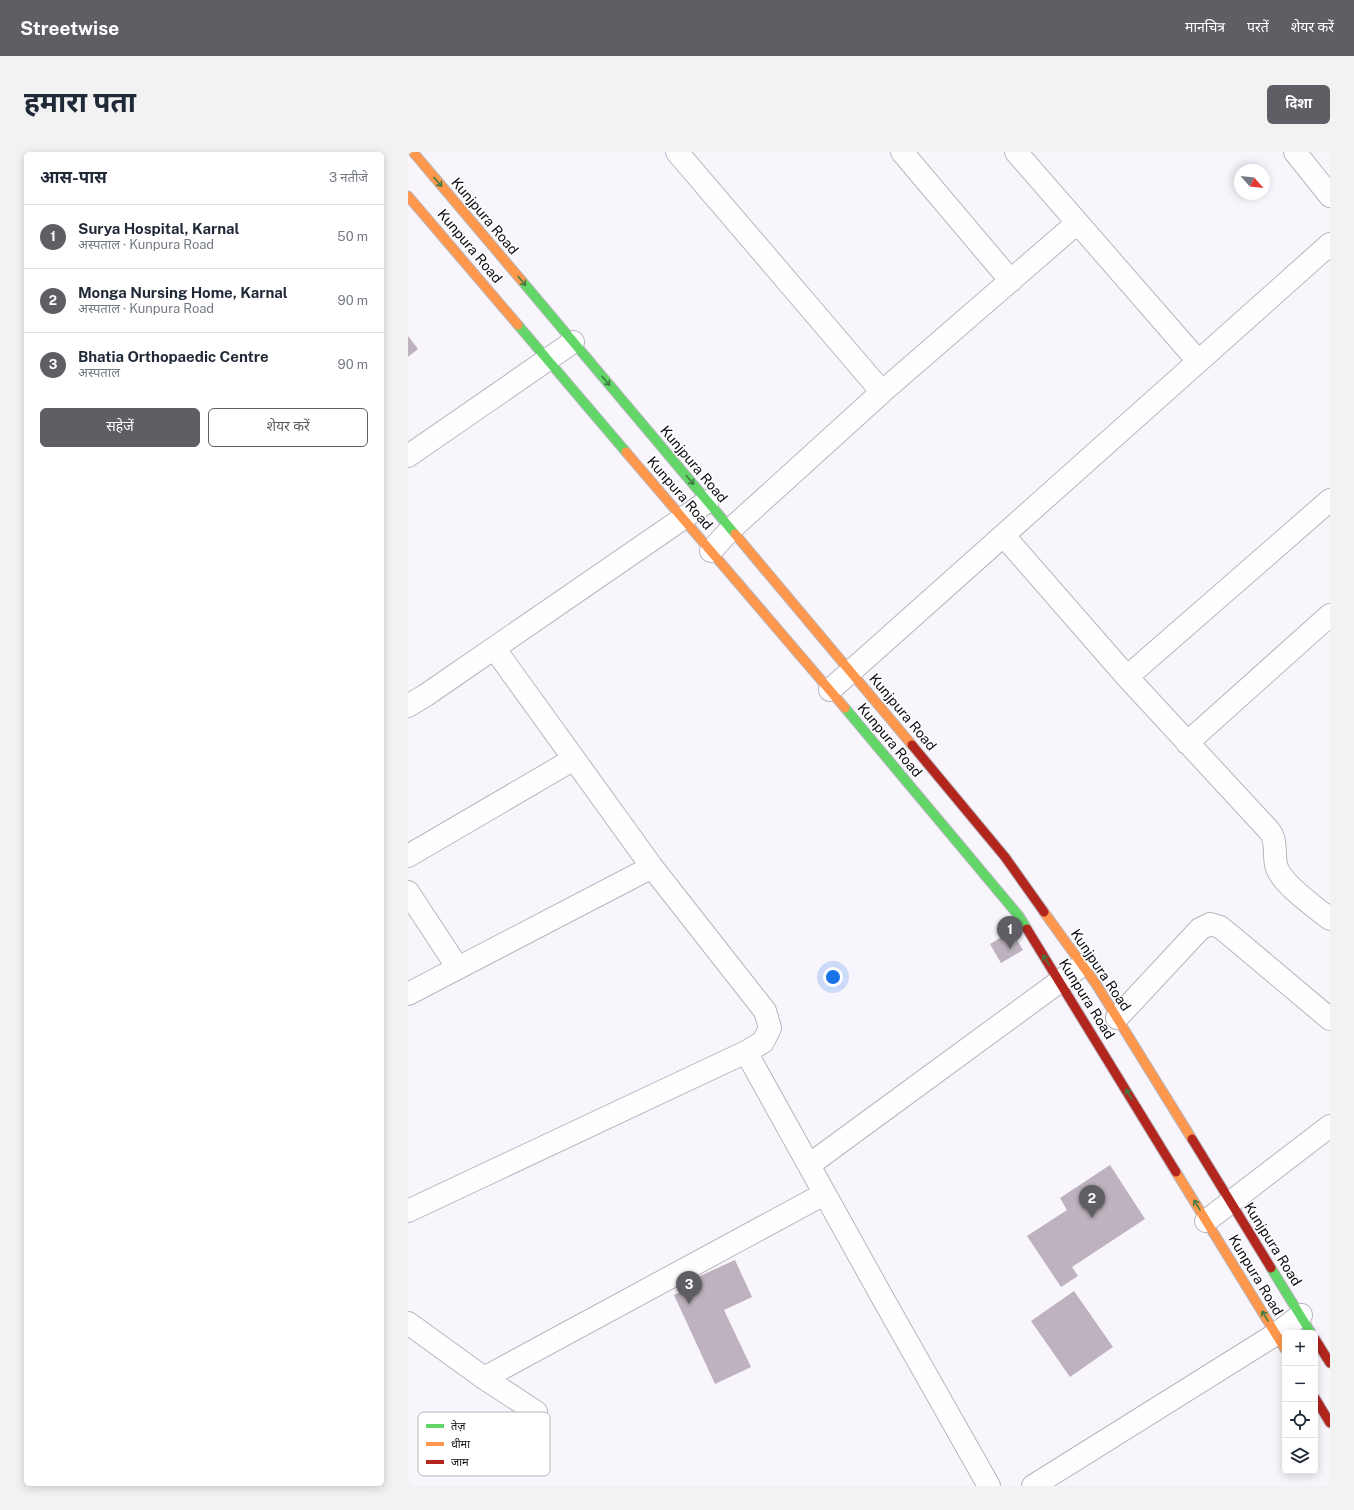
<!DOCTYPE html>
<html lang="hi">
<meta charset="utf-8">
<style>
:root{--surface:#fff;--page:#f2f2f3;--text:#1f2937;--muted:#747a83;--line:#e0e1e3;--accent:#605e65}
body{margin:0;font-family:"Public Sans","Noto Sans Devanagari",sans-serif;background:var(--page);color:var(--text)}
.controls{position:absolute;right:12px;bottom:12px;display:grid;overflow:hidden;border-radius:6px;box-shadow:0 2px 10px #0003}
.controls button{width:36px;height:36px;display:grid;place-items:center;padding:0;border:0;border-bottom:1px solid var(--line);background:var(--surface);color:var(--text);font:20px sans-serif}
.compass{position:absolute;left:826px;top:12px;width:36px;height:36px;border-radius:50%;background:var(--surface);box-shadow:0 2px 10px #0003;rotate:117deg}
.you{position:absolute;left:425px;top:825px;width:14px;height:14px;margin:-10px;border:3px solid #fff;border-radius:50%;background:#1a73e8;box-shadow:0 0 0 6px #1a73e833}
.badge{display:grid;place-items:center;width:26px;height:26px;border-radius:50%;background:var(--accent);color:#fff;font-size:13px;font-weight:700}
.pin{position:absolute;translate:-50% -33px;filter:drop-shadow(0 1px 2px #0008)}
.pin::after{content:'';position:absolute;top:21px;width:14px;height:12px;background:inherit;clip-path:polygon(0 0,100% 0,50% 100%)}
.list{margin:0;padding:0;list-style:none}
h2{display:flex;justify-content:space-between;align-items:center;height:52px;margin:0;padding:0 16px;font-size:17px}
h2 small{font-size:13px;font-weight:400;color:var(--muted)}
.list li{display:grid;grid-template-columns:26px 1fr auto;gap:12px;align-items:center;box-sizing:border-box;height:64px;padding:0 16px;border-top:1px solid var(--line)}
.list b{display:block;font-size:15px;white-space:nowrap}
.list p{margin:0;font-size:13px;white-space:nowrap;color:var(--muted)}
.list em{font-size:13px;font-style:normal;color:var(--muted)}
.actions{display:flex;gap:8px;padding:12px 16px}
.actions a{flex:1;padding:9px 0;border:1px solid var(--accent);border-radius:6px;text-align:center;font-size:14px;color:var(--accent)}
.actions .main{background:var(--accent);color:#fff}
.icon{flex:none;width:22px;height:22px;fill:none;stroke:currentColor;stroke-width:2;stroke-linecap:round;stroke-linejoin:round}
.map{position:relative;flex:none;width:922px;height:1334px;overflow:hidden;border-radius:6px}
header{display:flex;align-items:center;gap:24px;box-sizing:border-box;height:56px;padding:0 20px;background:var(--accent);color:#fff}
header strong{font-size:19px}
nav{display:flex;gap:22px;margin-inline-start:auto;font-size:14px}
.intro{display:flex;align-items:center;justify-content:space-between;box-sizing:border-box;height:96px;padding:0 24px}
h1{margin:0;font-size:28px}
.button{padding:10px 18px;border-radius:6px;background:var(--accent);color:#fff;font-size:14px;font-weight:700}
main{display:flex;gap:24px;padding:0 24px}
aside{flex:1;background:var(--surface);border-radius:6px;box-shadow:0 2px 10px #0003}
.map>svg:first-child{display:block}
</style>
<header>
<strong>Streetwise</strong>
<nav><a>मानचित्र</a><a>परतें</a><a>शेयर करें</a></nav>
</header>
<div class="intro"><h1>हमारा पता</h1><a class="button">दिशा</a></div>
<main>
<aside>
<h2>आस-पास<small>3 नतीजे</small></h2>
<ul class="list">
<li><span class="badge">1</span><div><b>Surya Hospital, Karnal</b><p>अस्पताल · Kunpura Road</p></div><em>50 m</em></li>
<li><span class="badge">2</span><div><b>Monga Nursing Home, Karnal</b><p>अस्पताल · Kunpura Road</p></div><em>90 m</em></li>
<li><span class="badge">3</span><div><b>Bhatia Orthopaedic Centre</b><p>अस्पताल</p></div><em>90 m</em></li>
</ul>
<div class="actions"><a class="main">सहेजें</a><a>शेयर करें</a></div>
</aside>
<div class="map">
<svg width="922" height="1334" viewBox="0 0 922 1334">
<rect width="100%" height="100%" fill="#f8f6fc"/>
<path fill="#bdb2bd" d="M0 184 10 197 0 205Z
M604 779 615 798 593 811 582 792Z
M702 1013 737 1067 664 1115 670 1124 653 1135 619 1084 659 1058 652 1046Z
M327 1108 344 1145 316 1158 343 1215 307 1232 266 1143 294 1129 292 1124Z
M666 1139 705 1195 662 1225 623 1169Z"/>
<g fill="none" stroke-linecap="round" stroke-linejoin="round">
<g stroke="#b8b6bd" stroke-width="24">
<path id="street" d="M269 0 474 240
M494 0 603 129
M608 0 790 209
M887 0 922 44
M0 304 165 190
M596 384 719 525 856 673C859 676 862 679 864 683 869 693 865 705 869 716 875 733 907 755 922 767
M303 399 323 377 474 240 669 71
M719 525 922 348
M422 538 922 92
M0 554 18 543 300 349
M779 591 922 463
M0 704 166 607
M0 740 50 816
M0 842 244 715
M709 866 792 777 802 772 812 775 822 783 922 867
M338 900 473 1143 581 1334
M401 1013 674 813
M0 1059 338 900 355 890 362 876 357 859 244 715 86 496
M798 1069 922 974
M0 1171 76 1226 128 1260
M76 1226 416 1042
M625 1334 868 1182 893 1163"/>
</g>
<g stroke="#b8b6bd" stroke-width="11">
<path id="fast" d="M114 129 327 382
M110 173 218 300
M437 556 611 764 619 777
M863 1116 903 1181"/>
</g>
<g stroke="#b8b6bd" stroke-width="11">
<path id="slow" d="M5 0 114 129
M0 44 110 173
M218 300 437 556
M327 382 504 593
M636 760 688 832 784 987
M768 1020 877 1197"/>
</g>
<g stroke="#b8b6bd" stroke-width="11">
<path id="jam" d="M504 593 597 705 636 760
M619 777 768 1020
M784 987 863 1116
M907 1187 922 1211
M907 1246 922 1271"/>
</g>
<use href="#street" stroke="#fefeff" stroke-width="22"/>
<use href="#fast" stroke="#63d668" stroke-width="9"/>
<use href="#slow" stroke="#ff974d" stroke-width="9"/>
<use href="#jam" stroke="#b3261e" stroke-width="9"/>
</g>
<defs><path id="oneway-shaft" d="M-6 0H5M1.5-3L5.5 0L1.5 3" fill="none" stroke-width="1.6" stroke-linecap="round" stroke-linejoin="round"/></defs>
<g stroke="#3d7b42">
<use href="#oneway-shaft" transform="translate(30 30) rotate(50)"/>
<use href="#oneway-shaft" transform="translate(114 129) rotate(50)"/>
<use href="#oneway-shaft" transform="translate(198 229) rotate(50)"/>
<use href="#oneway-shaft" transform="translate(282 328) rotate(50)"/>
<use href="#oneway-shaft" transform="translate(638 808) rotate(-122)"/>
<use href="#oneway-shaft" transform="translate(721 942) rotate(-122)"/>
<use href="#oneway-shaft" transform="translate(789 1053) rotate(-122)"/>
<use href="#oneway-shaft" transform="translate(857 1164) rotate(-121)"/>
</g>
<g text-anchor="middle" stroke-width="3" stroke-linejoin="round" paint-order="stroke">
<g font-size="14" fill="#0e0c13" stroke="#fff">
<text transform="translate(77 64) rotate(50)" y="5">Kunjpura Road</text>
<text transform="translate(62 94) rotate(50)" y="5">Kunpura Road</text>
<text transform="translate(286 312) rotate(50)" y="5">Kunjpura Road</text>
<text transform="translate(272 341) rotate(49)" y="5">Kunpura Road</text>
<text transform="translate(495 560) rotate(50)" y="5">Kunjpura Road</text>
<text transform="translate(482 588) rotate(50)" y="5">Kunpura Road</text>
<text transform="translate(693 818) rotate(56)" y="5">Kunjpura Road</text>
<text transform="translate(679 847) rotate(58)" y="5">Kunpura Road</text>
<text transform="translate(865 1092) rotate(58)" y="5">Kunjpura Road</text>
<text transform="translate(848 1123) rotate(59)" y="5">Kunpura Road</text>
</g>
</g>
<rect x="10" y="1260" width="132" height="64" rx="6" fill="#fff" stroke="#b7b6b8" stroke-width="1"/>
<rect x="18" y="1272" width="18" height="4" fill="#63d668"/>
<rect x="18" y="1290" width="18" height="4" fill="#ff974d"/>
<rect x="18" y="1308" width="18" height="4" fill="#b3261e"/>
<g font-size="11" fill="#0e0c13">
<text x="43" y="1278">तेज़</text>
<text x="43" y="1296">धीमा</text>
<text x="43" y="1314">जाम</text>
</g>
</svg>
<div class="controls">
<button>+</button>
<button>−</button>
<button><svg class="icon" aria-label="locate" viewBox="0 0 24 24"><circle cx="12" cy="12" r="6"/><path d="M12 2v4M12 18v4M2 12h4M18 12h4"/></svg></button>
<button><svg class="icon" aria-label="layers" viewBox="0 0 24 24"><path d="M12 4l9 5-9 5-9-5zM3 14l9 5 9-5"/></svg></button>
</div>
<svg class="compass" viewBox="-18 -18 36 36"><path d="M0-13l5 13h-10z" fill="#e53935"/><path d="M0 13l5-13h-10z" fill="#747a83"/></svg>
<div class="you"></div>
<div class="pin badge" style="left:602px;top:797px">1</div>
<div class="pin badge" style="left:684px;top:1066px">2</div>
<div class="pin badge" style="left:281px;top:1152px">3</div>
</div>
</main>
